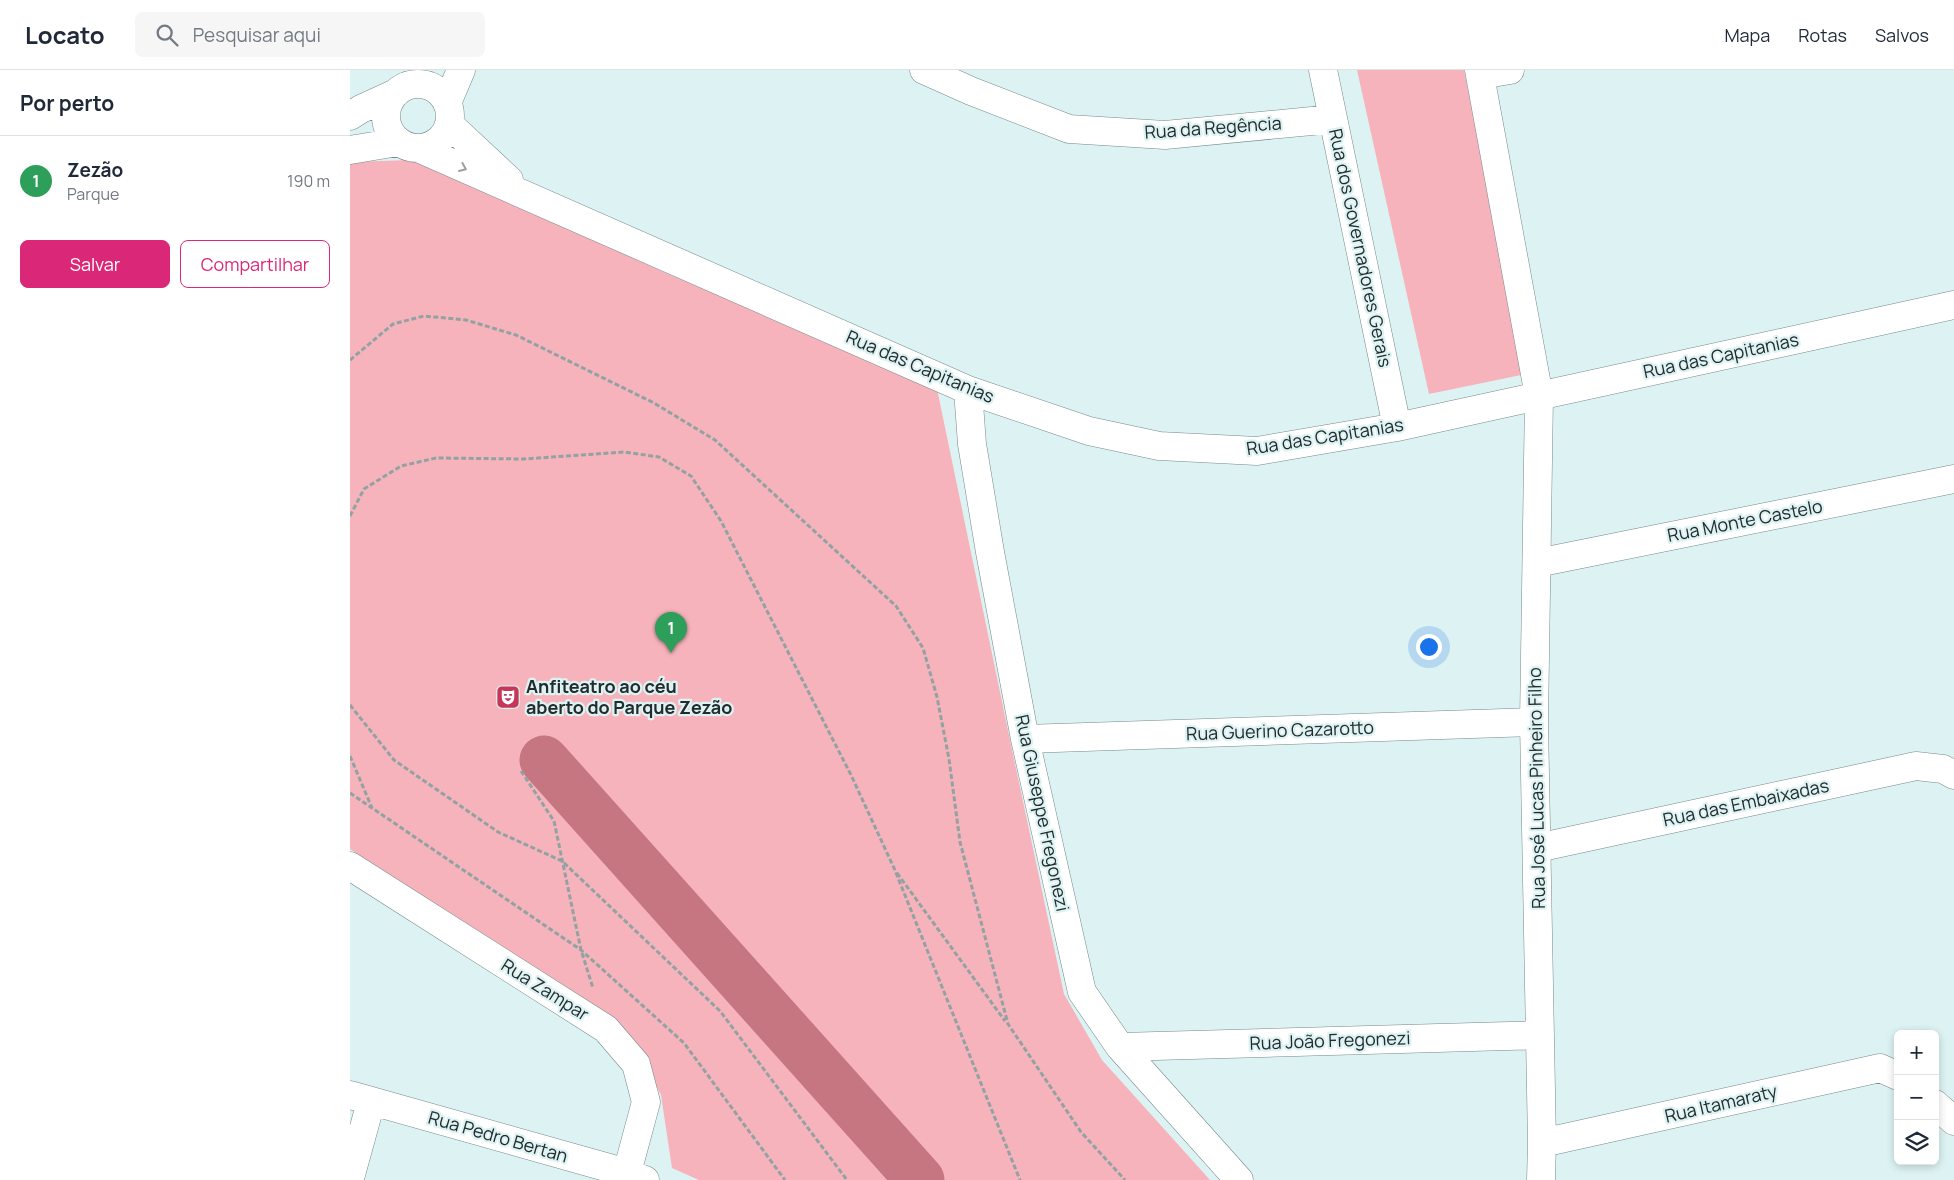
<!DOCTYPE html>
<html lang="pt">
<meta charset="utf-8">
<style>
:root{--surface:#fff;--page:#f6f6f7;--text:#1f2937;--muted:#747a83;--line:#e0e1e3;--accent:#db2777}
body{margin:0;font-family:Manrope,sans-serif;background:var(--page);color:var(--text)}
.controls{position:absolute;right:15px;bottom:15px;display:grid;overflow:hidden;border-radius:8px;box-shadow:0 2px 8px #0003}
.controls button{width:45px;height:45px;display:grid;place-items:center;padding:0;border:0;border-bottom:1px solid var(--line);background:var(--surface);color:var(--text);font:25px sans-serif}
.you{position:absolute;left:1078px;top:576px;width:18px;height:18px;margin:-12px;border:4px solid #fff;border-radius:50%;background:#1a73e8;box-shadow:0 0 0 8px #1a73e833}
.badge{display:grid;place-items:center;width:32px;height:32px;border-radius:50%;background:var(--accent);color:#fff;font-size:16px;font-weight:700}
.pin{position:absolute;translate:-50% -41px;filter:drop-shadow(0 1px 2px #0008)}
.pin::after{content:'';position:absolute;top:26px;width:18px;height:15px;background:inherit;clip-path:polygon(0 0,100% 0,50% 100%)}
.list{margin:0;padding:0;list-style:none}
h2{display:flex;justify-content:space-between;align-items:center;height:65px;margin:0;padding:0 20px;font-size:21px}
h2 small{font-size:16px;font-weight:400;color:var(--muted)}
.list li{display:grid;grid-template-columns:32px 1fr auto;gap:15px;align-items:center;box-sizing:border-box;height:90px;padding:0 20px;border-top:1px solid var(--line)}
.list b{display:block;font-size:19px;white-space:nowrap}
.list p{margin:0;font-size:16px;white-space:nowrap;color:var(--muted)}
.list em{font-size:16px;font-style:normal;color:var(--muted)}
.actions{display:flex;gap:10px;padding:15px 20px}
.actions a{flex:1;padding:11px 0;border:1px solid var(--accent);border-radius:8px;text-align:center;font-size:18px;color:var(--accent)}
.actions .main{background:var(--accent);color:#fff}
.icon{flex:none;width:28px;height:28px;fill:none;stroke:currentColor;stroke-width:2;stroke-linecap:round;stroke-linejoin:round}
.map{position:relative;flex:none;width:1604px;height:1110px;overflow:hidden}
header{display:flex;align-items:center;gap:30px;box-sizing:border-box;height:70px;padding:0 25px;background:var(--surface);border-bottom:1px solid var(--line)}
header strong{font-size:24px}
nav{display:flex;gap:28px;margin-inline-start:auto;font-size:18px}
.search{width:350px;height:45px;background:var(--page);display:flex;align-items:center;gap:12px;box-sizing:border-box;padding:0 18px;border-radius:8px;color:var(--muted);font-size:19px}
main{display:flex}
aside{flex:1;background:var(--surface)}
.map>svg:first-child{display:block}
</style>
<header>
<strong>Locato</strong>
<div class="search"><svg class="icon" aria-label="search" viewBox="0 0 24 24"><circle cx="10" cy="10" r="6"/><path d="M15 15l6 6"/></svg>Pesquisar aqui</div>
<nav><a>Mapa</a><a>Rotas</a><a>Salvos</a></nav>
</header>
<main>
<aside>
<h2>Por perto<small></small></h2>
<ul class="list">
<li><span class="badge" style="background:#2e9e5b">1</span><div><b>Zezão</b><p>Parque</p></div><em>190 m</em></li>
</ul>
<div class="actions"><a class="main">Salvar</a><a>Compartilhar</a></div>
</aside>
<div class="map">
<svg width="1604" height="1110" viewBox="0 0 1604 1110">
<rect width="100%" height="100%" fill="#ddf2f3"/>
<path fill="#f7b3bb" d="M1007 0H1114L1176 304 1079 324Z
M61 90 147 126 318 204 586 314 661 675 714 924 752 990 860 1110H349L322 1098 311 1025 288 981 241 939 0 779V92Z"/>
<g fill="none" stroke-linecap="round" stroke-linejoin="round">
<path stroke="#c67681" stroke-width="49" d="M194 690 570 1110"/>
<g stroke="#76898a" stroke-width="29">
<path id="minor" d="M574 0 621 21 719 59 815 65 983 49
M973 0 1047 357
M1129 0 1189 326 1184 652 1192 1073 1191 1110
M1130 5 1160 0
M36 46a32 32 0 1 1 64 0a32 32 0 1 1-64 0Z
M97 33 111 0
M0 46 11 39 46 23
M99 54 159 110
M68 78 618 320 739 361 809 376 907 381 1047 357 1604 235
M0 80 48 72
M618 320 622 374 640 482 675 669 732 922 770 977 889 1110
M1187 493 1604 409
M675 669 1184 652
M1187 778 1566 696 1593 699 1604 705
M0 796 256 959 286 994 296 1032 275 1110
M770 977 1190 965
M0 1025 277 1103 295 1110
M1585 1034 1604 1051
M1192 1073 1530 998 1548 1006
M0 1108 21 1032"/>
</g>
<path stroke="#92a2a3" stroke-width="3" stroke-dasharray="5 2.5" stroke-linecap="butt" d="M0 290 43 254 74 246 116 250 166 265 304 333 365 370 546 536 573 578 587 627 599 689 610 772 658 954 731 1062 775 1110
M0 446 14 419 51 396 86 388 174 389 274 382 309 387 341 406 371 451 501 705 544 798 670 1110
M0 635 44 690 148 762 212 791 370 941 497 1110
M0 686 22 738
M171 701 204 751 231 880 243 918
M0 723 231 880 334 973 435 1110
M547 803 655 951"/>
<use href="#minor" stroke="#fff" stroke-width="28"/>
</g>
<defs><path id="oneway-chevron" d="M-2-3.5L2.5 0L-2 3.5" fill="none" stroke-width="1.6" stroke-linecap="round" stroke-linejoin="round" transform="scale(1.25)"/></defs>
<use stroke="#9ca0a0" href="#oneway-chevron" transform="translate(113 98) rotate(23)"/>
<defs>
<g id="theatre-square" transform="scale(1.25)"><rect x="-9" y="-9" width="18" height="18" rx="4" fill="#c63659" stroke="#ddf2f3"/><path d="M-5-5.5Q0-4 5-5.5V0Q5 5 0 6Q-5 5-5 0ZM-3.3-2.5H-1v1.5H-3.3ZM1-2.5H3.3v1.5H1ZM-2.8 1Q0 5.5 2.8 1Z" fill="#fff"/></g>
</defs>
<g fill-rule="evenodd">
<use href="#theatre-square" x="158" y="627"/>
</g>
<g text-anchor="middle" stroke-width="4.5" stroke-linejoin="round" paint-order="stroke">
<g font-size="18" fill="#232b2c" stroke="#ddf2f3">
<text transform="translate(863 58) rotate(-4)" y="6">Rua da Regência</text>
<text transform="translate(1010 178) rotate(78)" y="6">Rua dos Governadores Gerais</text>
<text transform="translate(1371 286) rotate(-12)" y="6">Rua das Capitanias</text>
<text transform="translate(570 297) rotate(23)" y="6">Rua das Capitanias</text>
<text transform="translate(975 367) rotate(-9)" y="6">Rua das Capitanias</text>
<text transform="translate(1395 451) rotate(-11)" y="6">Rua Monte Castelo</text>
<text transform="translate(930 661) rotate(-2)" y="6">Rua Guerino Cazarotto</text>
<text transform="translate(1187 718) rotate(-91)" y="6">Rua José Lucas Pinheiro Filho</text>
<text transform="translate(1396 733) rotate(-12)" y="6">Rua das Embaixadas</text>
<text transform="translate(692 743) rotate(78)" y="6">Rua Giuseppe Fregonezi</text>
<text transform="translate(195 920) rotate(32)" y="6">Rua Zampar</text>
<text transform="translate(980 971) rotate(-2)" y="6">Rua João Fregonezi</text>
<text transform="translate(1371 1034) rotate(-13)" y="6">Rua Itamaraty</text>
<text transform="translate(148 1067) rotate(16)" y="6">Rua Pedro Bertan</text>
</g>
<g font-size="18" font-weight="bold" fill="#232b2c" stroke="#ddf2f3" text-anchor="start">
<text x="176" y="623">Anfiteatro ao céu<tspan x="176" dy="21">aberto do Parque Zezão</tspan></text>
</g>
</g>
</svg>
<div class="controls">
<button>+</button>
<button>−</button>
<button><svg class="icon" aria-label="layers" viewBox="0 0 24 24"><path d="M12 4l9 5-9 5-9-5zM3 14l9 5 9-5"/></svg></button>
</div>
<div class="you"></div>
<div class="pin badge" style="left:321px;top:583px;background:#2e9e5b">1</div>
</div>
</main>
